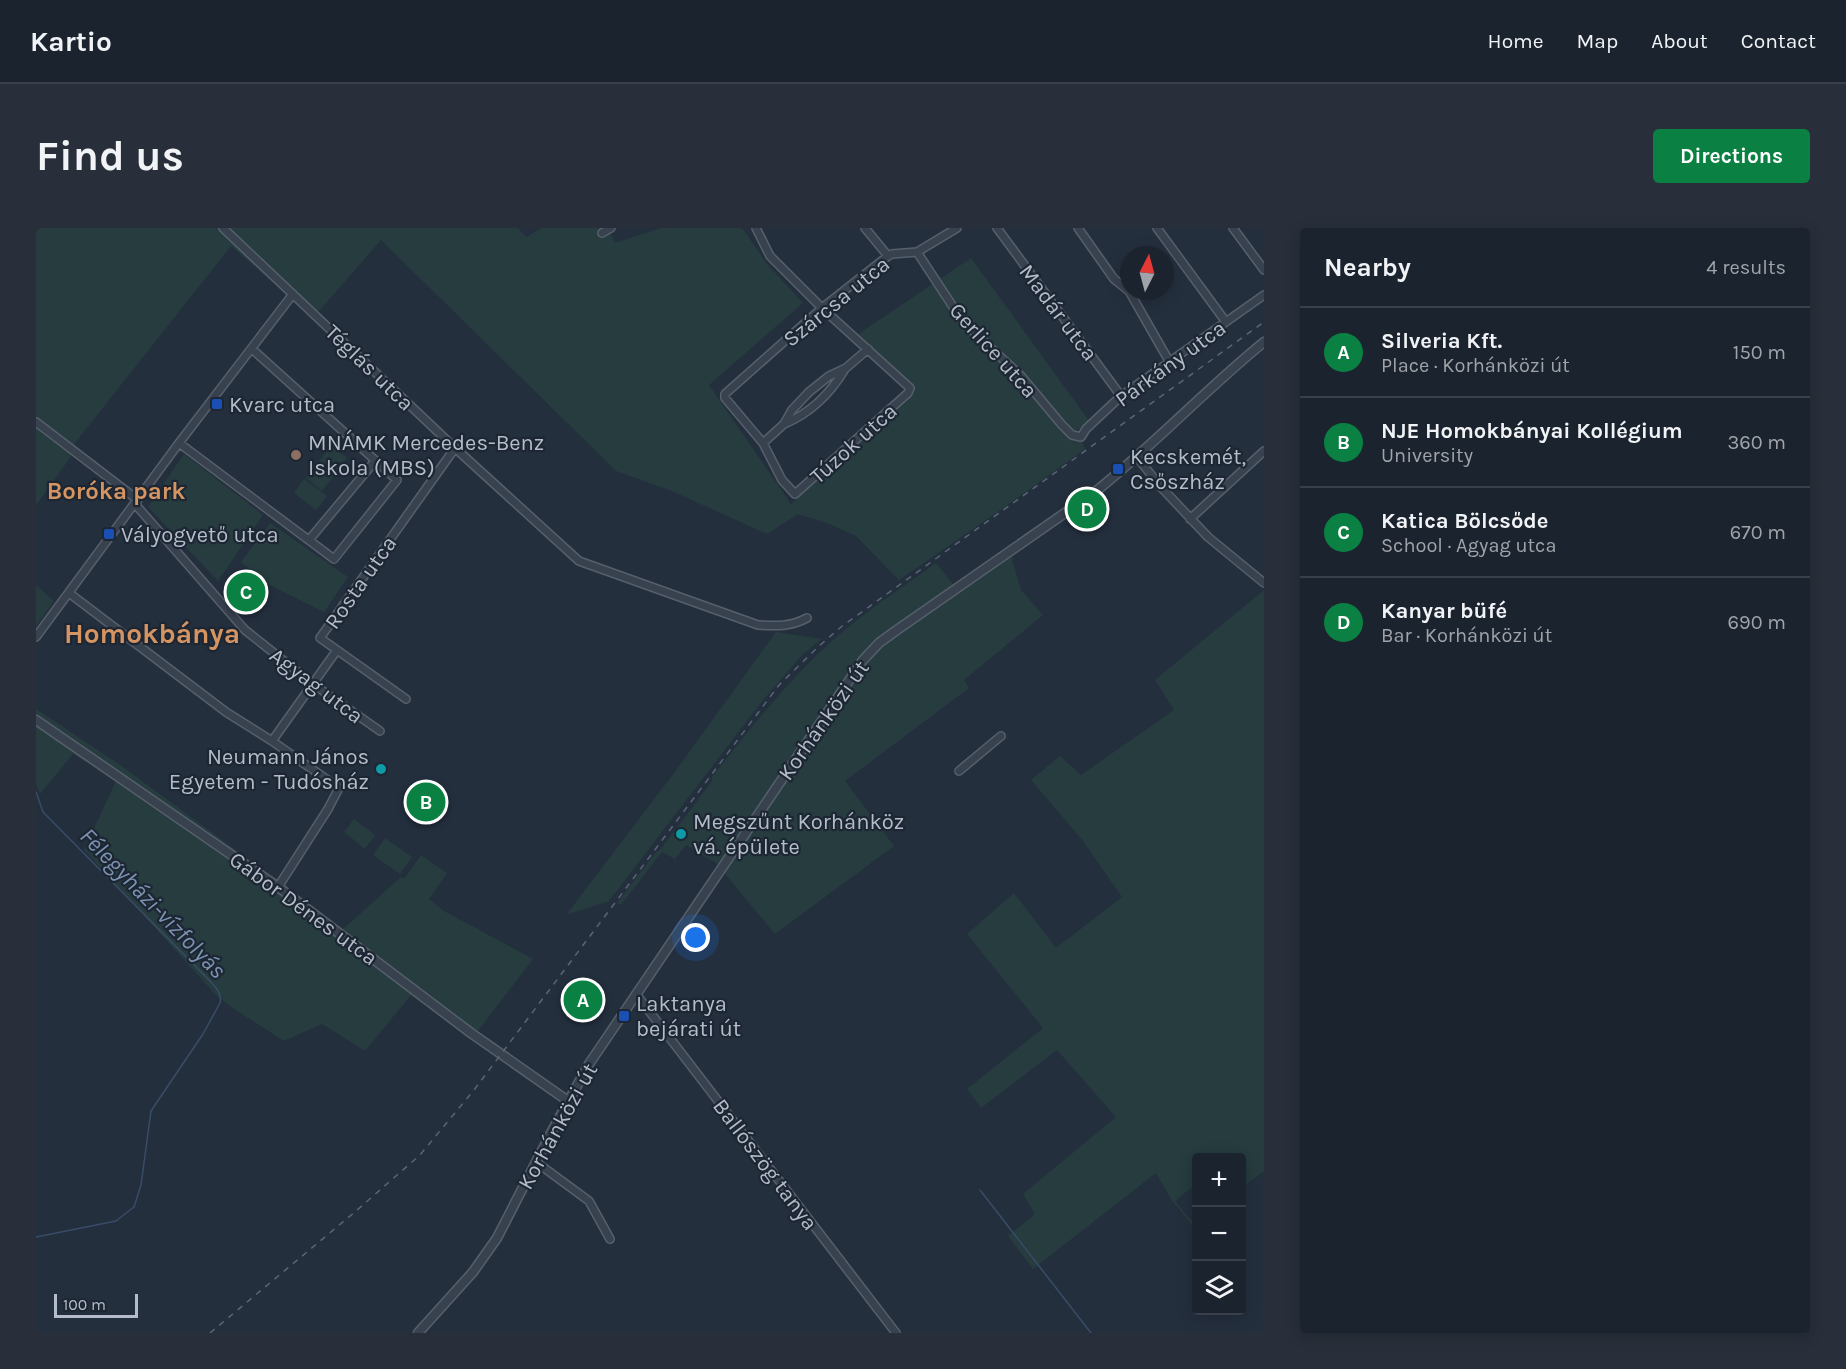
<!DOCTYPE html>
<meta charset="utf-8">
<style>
:root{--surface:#1b232e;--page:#282f3a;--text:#f1f3f6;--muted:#a0a4aa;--line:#39404a;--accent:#0b8043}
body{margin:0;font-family:Karla,sans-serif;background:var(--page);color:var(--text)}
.controls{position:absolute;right:18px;bottom:18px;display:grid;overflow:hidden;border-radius:6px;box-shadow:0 3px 15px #0003}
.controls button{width:54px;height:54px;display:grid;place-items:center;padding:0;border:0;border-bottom:2px solid var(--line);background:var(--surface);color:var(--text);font:30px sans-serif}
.compass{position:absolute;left:1084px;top:18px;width:54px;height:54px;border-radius:50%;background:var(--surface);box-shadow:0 3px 15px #0003;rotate:6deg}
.scale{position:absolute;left:18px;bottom:15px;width:84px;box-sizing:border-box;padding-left:6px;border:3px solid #b4bcc9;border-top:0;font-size:16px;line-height:21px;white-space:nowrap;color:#b4bcc9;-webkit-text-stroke:4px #1d2633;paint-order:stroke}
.you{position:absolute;left:660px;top:710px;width:21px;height:21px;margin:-15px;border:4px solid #fff;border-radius:50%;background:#1a73e8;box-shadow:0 0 0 9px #1a73e833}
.badge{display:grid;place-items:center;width:39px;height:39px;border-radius:50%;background:var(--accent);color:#fff;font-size:20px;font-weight:700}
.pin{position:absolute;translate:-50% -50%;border:3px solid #fff;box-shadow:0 2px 6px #0006}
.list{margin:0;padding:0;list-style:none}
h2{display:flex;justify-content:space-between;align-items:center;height:78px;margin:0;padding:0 24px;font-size:26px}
h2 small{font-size:20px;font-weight:400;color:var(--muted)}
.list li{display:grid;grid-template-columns:39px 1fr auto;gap:18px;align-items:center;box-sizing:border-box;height:90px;padding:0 24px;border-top:2px solid var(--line)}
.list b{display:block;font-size:22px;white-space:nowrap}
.list p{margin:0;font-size:20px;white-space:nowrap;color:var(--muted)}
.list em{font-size:20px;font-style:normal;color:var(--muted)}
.icon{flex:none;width:33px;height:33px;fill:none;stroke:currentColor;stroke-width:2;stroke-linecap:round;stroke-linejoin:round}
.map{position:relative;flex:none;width:1228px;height:1105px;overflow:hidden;border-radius:6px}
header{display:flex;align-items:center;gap:36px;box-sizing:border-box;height:84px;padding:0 30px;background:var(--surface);border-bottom:2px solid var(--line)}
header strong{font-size:28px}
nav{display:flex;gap:33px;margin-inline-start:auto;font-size:21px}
.intro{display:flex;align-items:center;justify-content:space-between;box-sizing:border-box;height:144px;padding:0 36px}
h1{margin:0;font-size:42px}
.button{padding:15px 27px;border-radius:6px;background:var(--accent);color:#fff;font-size:21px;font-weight:700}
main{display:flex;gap:36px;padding:0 36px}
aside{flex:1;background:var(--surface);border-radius:6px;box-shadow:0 3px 15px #0003}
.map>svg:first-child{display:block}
</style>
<header>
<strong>Kartio</strong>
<nav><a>Home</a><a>Map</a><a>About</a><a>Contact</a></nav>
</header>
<div class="intro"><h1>Find us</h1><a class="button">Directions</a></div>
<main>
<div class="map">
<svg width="1228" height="1105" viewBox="0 0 1228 1105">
<rect width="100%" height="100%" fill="#242f3e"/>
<path fill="#263c3f" d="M0 0H482L490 9 506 0H572L579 15 625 0H706L732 37 767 75 673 157 755 276 874 165 818 109 935 30 1054 194 1041 202 1049 221 966 281 863 352 820 308 791 295 762 286 731 306 636 263 580 243 345 12 277 90 195 18 39 215 34 230 0 277Z
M295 218 311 230 286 263 270 250Z
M148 226 227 287 182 353 112 279Z
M268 251 291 268 280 282 258 265Z
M234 295 312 349 288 384 230 355 205 334Z
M975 316 977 335 985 362 1007 387 928 452 933 460 809 553 858 618 739 706 680 635 650 617 639 631 626 624 585 677 581 675 620 624 624 622 676 553V549C710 506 744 462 784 424 819 390 861 363 900 335L918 357Z
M0 357 18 373 0 398Z
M1228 362V943L1206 960V930H1160V956L1139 973 1160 998V1002L1135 971 1120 945 997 1041 972 1008 999 986 987 966 1080 889 1021 822 945 880 931 861 1007 800 931 706 978 665 1020 720 1086 669 1047 613 995 552 1024 528 1045 547 1138 482 1119 452Z
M740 404 786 411 767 426 727 472 573 673 530 687 641 541Z
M0 481 87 539 307 701 365 649 368 651 385 627 411 645 393 671 408 683 497 731 435 812 375 767 329 823 286 796 248 813 198 781 181 768 48 622 80 553 37 526 4 566 0 556Z
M318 591 339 607 329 621 308 604Z
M349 610 376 629 364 646 337 627Z"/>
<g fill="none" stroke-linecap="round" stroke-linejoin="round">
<path stroke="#394c67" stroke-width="1.5" d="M0 564 7 584 11 588 175 754C181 761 186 766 184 775L167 806 115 883 105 957 98 979 80 993 0 1009
M944 962 1055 1105"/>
<g stroke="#565f6c" stroke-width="10">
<path id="minor" d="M187 0 419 220 543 333 722 397C740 398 754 399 771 390
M720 0 734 28 786 80 874 160 872 165 759 266 746 252 727 215 689 170V166L786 80 852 28 856 26 881 24 921 0
M829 0 852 28
M961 0 1085 168
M1042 0 1078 51 1093 63
M1121 0 1190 94
M1197 0 1228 42
M566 5 575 0
M881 24 927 94 985 148 1026 197 1036 207 1045 209 1050 201 1085 168 1228 67
M1093 63 1133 133
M0 194 102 272
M748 196C775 185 794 166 809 141
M143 215 298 331 361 252 216 121
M727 215 748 196 756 182 773 164 793 148 810 140 832 121
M1101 229 1124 258 1172 309 1228 355
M99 276 209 402 277 456 344 503
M1154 291 1228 223
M273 312 339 233
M33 365 190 484 236 513 303 560 292 581 242 659
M0 409 143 215 257 66
M301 422 370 471
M236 513 301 422 284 410 419 220
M923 543 965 508
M600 766 860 1105
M500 934 553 973 574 1011"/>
</g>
<g stroke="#565f6c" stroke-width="11">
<path id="tertiary" d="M0 492 242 659 435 805 532 873
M382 1105 437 1044 461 1010 516 903 553 836 827 432 843 415 858 404 1059 264C1118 217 1169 162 1228 114"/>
</g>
<use href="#minor" stroke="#38414e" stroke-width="7"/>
<use href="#tertiary" stroke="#38414e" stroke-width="8"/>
<path stroke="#5a6575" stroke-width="1.5" stroke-dasharray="6 6" stroke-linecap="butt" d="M174 1105 320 983 384 927 438 862 743 457 783 418 805 399 1228 94"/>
</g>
<g fill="#1a4fb4" stroke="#1d2633" stroke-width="2">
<rect x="175" y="170" width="12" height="12" rx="3"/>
<rect x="1076" y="235" width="12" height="12" rx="3"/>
<rect x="67" y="300" width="12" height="12" rx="3"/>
<rect x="582" y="782" width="12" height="12" rx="3"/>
</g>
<circle fill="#8d6e63" stroke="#1d2633" stroke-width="2" cx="260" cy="227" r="6"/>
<g fill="#0f9aa8" stroke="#1d2633" stroke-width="2">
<circle cx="345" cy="541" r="6"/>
<circle cx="645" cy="606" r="6"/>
</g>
<g text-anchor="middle" stroke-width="4.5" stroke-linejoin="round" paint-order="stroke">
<g font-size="22" fill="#b4bcc9" stroke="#1d2633">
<text transform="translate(800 73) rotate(-39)" y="8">Szárcsa utca</text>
<text transform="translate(1023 84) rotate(53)" y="8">Madár utca</text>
<text transform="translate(958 122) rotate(48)" y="8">Gerlice utca</text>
<text transform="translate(1134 135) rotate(-36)" y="8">Párkány utca</text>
<text transform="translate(334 139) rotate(44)" y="8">Téglás utca</text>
<text transform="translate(817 215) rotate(-42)" y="8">Túzok utca</text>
<text transform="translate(324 354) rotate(-55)" y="8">Rosta utca</text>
<text transform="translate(281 457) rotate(37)" y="8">Agyag utca</text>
<text transform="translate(787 492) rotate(-55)" y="8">Korhánközi út</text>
<text transform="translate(268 680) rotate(36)" y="8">Gábor Dénes utca</text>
<text transform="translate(521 898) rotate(-61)" y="8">Korhánközi út</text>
<text transform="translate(730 936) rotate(53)" y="8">Ballószög tanya</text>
</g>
<g font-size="22" fill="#b4bcc9" stroke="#1d2633" text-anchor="start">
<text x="193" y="184">Kvarc utca</text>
<text x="272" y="222">MNÁMK Mercedes-Benz<tspan x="272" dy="25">Iskola (MBS)</tspan></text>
<text x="1094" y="236">Kecskemét,<tspan x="1094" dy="25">Csőszház</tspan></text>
<text x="85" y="314">Vályogvető utca</text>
<text x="333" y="536" text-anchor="end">Neumann János<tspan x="333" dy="25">Egyetem - Tudósház</tspan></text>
<text x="657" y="601">Megszűnt Korhánköz<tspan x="657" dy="25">vá. épülete</tspan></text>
<text x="600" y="783">Laktanya<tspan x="600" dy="25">bejárati út</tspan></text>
</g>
<g font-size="24" font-weight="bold" fill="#d59563" stroke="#1d2633">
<text x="80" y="271">Boróka park</text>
</g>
<g font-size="24" font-style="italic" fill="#7c92b1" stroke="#1d2633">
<text transform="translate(117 675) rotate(46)" y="8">Félegyházi-vízfolyás</text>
</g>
<g font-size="28" font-weight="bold" fill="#d59563" stroke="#1d2633">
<text x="116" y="415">Homokbánya</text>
</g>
</g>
</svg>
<div class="controls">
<button>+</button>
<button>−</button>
<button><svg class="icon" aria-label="layers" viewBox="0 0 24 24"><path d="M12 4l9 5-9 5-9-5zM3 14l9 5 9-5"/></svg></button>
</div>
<svg class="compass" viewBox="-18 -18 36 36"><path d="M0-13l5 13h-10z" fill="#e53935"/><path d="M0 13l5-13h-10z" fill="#a0a4aa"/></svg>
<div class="scale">100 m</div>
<div class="you"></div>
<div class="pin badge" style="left:547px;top:772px">A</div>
<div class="pin badge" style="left:390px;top:574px">B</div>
<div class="pin badge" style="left:210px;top:364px">C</div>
<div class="pin badge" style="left:1051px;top:281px">D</div>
</div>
<aside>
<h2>Nearby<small>4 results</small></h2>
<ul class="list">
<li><span class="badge">A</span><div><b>Silveria Kft.</b><p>Place · Korhánközi út</p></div><em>150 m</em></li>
<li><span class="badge">B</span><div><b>NJE Homokbányai Kollégium</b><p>University</p></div><em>360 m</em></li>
<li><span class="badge">C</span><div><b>Katica Bölcsőde</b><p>School · Agyag utca</p></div><em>670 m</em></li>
<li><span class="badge">D</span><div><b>Kanyar büfé</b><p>Bar · Korhánközi út</p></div><em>690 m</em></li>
</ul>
</aside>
</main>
